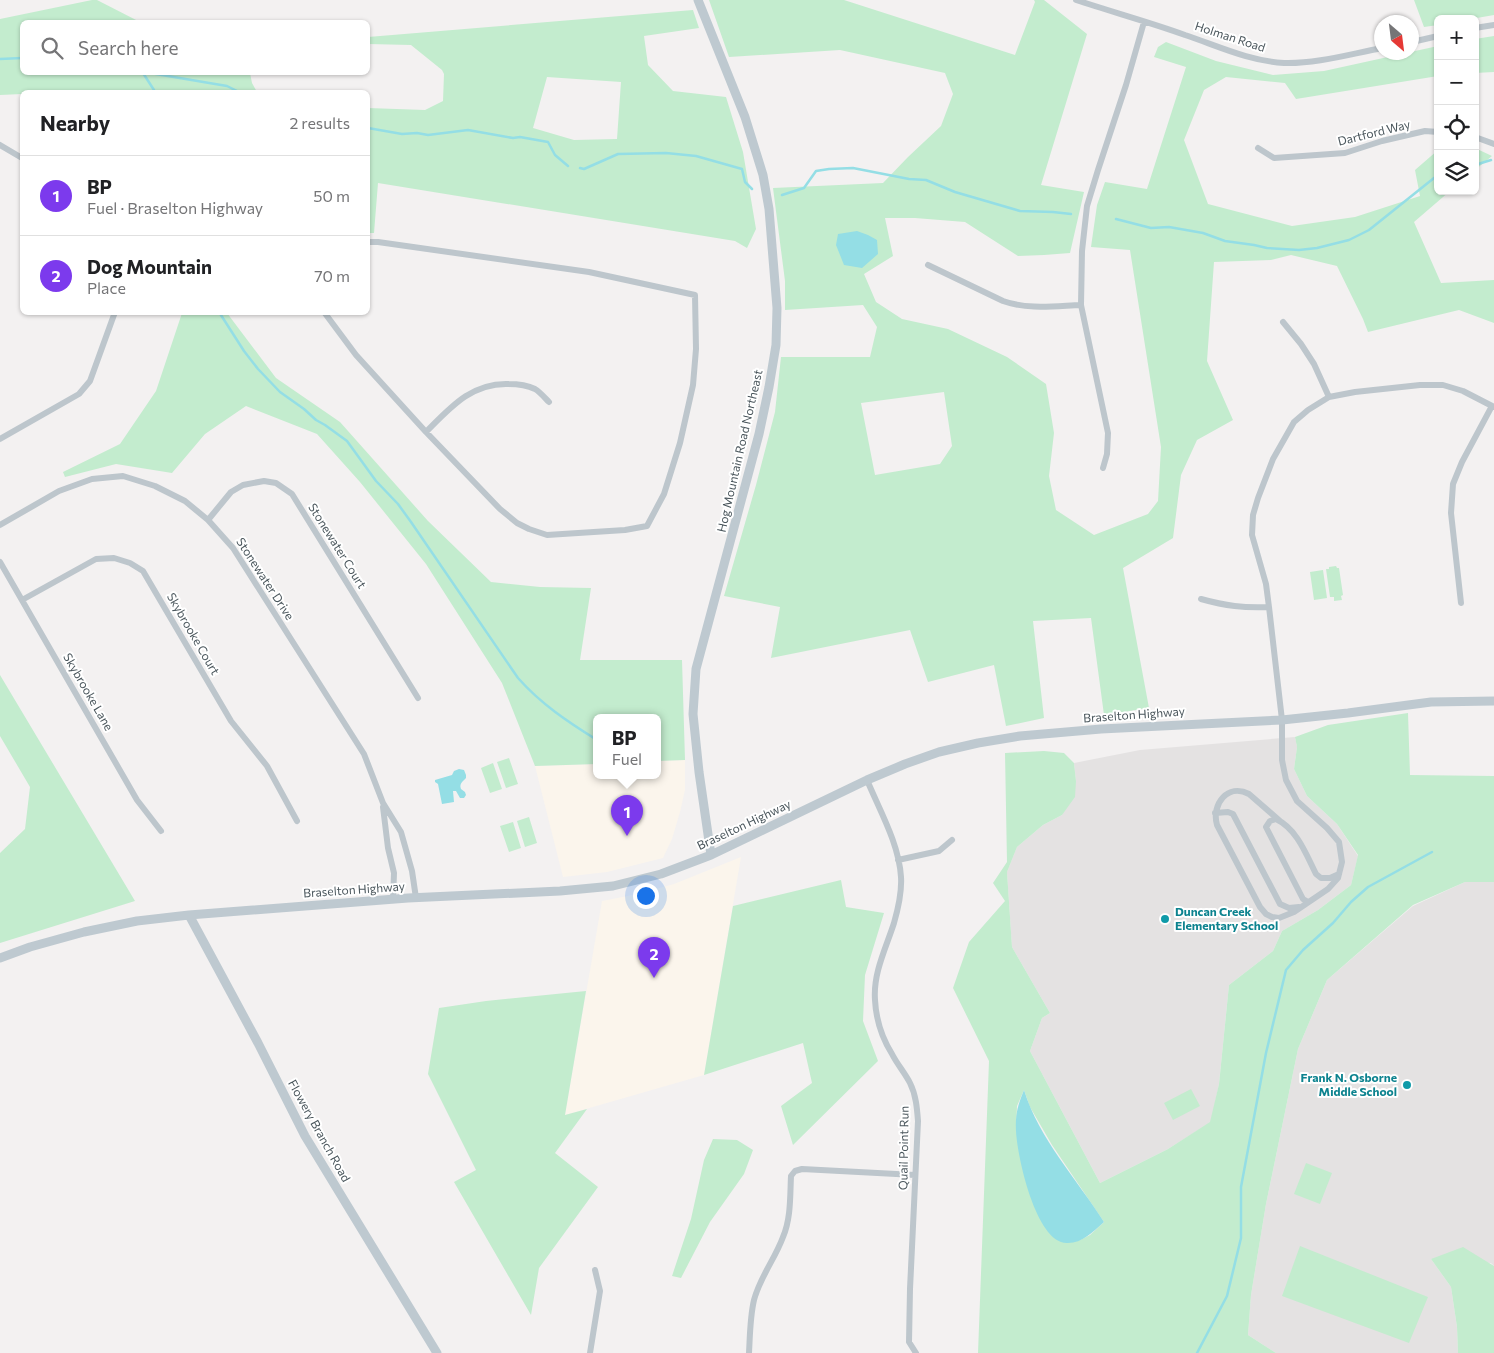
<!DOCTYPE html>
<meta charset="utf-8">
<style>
:root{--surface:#fff;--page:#f6f6f6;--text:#202124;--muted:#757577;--line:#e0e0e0;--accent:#7c3aed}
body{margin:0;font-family:Commissioner,sans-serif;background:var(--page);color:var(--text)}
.controls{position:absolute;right:15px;top:15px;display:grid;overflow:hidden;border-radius:8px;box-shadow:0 1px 4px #0004}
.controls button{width:45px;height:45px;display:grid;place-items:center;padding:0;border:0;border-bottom:1px solid var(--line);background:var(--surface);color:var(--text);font:25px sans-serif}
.compass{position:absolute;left:1374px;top:15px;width:45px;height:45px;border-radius:50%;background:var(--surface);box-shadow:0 1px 4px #0004;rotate:152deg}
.you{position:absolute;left:645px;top:895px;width:18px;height:18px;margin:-12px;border:4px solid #fff;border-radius:50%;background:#1a73e8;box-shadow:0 0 0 8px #1a73e833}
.badge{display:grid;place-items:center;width:32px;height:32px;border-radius:50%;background:var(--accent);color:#fff;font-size:16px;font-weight:700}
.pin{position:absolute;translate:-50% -41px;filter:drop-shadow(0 1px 2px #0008)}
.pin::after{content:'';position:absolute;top:26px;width:18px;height:15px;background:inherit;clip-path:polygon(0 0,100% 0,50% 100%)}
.popup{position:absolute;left:593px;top:714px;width:68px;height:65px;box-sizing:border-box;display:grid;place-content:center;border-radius:8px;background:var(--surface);filter:drop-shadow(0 1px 4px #0005);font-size:16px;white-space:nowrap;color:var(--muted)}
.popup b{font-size:19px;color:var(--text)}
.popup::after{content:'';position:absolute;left:50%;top:100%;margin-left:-10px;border:10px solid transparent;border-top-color:var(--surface)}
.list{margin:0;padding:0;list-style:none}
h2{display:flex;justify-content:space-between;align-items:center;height:65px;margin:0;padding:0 20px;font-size:21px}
h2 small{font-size:16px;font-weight:400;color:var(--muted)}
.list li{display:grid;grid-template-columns:32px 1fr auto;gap:15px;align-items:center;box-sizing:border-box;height:80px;padding:0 20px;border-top:1px solid var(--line)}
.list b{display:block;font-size:19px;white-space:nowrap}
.list p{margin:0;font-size:16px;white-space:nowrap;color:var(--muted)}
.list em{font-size:16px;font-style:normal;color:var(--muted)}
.icon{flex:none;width:28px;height:28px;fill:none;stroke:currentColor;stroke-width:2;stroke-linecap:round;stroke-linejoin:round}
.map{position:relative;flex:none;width:1494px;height:1353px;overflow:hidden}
.search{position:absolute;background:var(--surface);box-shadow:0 1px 4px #0004;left:20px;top:20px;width:350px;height:55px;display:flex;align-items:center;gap:12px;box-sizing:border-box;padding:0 18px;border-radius:8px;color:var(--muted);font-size:19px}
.panel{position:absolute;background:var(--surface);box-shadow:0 1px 4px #0004;left:20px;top:90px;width:350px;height:225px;border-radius:8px}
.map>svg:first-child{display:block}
</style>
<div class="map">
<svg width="1494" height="1353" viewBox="0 0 1494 1353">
<rect width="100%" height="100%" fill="#f3f1f1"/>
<path fill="#fbf5ec" d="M685 760V790L680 812 672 839 663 858 607 872 563 877 535 766 597 764V775H657V761Z
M741 857 704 1075 565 1115 602 901 638 894 674 884Z"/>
<path fill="#e4e2e2" d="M1295 737 1297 747 1294 769 1307 796 1337 824 1358 856 1351 885 1318 910 1282 931 1273 951 1229 985 1219 1084 1211 1122 1168 1149 1100 1183 1030 1051 1042 1018 1050 1013 1012 947 1007 872 1017 847 1043 825 1062 815 1076 781 1074 763 1140 750Z
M1465 882H1494V1266L1491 1263 1431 1259 1451 1287 1457 1327 1458 1353H1276L1248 1335 1251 1295 1266 1204 1298 1049 1327 980 1413 906Z"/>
<path fill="#c3ecce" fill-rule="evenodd" d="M92 0H97L140 22H22V72L250 73 252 83 257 92H22V94L0 95V19Z
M709 0H844L1015 55 1035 2 1034 0H1044L1087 34 1041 185 1084 192 1070 253 1044 255 1018 256 965 222 915 218H885L893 256 864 274 876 302 902 319 948 329 1007 357 1046 384 1054 433 1049 476 1056 510 1094 535 1148 514 1158 501 1161 447 1130 250 1091 247 1097 205 1105 182 1147 189 1186 67 1154 57 1158 47 1166 42 1216 61 1273 75 1324 71 1438 46V76L1296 99 1285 83 1226 77 1204 90 1184 140 1208 204 1292 226 1355 217 1420 196 1415 170 1438 150V191H1450L1414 222 1441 283 1494 280V323L1459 310 1368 332 1363 319 1337 266 1291 255 1271 260 1214 262 1207 361 1233 420 1197 440 1181 475 1173 538 1123 568 1149 708 1104 715 1091 618 1033 621 1044 718 1006 726 994 665 928 682 910 630 771 658 780 607 724 596 756 485 775 412 781 357H870L877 327 863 305 785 310V281L773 188 883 183 908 157 941 126 953 94 945 73 840 50 729 57ZM944 392 952 446 940 464 875 475 861 403Z
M1414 0H1494V15L1471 19H1438V25L1424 27Z
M693 10 699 28 644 36 648 65 673 91 726 97 743 152 756 229 747 248 735 241 378 183 374 233H368V108L425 110 443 101 444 74 442 70 411 45 368 44V37ZM547 77 621 82 617 139 574 140 533 128Z
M1494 36V72L1475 73V39Z
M1475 148 1492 156 1475 170Z
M182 313H227L276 378 340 422 428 521 491 582 540 587 591 588 580 660H682L685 760 657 761V717H597V764L535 766 502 683 426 564 360 482 317 434 246 406 205 434 172 473 116 464 65 477 63 472 120 444 156 391Z
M1336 566 1337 568H1339L1343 595 1341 596 1342 600 1334 601V597H1330L1326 569H1329V567Z
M1323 570 1327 598 1314 600 1310 572Z
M0 675 135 901 0 943V853L25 829 30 787 0 736Z
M1408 713 1410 775 1494 776V882H1465L1413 905 1327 980 1298 1049 1266 1204 1251 1295 1248 1335 1276 1353H978L989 1061 953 988 969 942 1005 901 993 883 1007 862 1005 753 1044 751 1064 753 1074 763 1076 781 1075 797 1062 815 1043 825 1017 847 1007 872 1012 947 1050 1013 1042 1018 1030 1051 1100 1183 1168 1149 1210 1122 1219 1084 1229 985 1273 951 1282 931 1318 910 1351 885 1358 855 1337 824 1307 796 1294 769 1297 747 1295 737 1328 725ZM1024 1090 1030 1107 1052 1145 1104 1222 1090 1235 1080 1240 1016 1131 1017 1106Z
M509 758 518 784 506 788 497 762Z
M493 763 502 789 490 793 481 768Z
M529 817 537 843 525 847 517 821Z
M513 822 521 848 509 852 500 826Z
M841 880 846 907 884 913 865 975 863 1021 878 1061 793 1145 781 1106 812 1083 803 1043 704 1075 733 906Z
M586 991 565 1115 587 1109 555 1153 598 1187 539 1268 531 1315 454 1182 476 1170 428 1074 439 1008 486 1001Z
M1191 1089 1200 1106 1173 1120 1164 1103Z
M713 1139 737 1140 753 1150 744 1174 710 1222 681 1278 672 1276 691 1219 704 1160Z
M1306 1163 1332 1173 1320 1204 1294 1194Z
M1300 1246 1428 1297 1409 1343 1282 1296Z
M1463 1247 1494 1266V1353H1458L1457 1327 1451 1287 1431 1259Z"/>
<path fill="#94dee5" d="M857 231 868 235 877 240 878 254 862 268 844 265 836 245 838 234Z
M459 769 464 770 466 775V778C462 782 459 784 461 789L465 792 466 795 464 798H460L456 791H453L454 802 442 804 438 784 435 782V780L452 775 454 771Z
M1024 1090C1039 1139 1077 1179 1104 1222 1093 1232 1082 1243 1068 1243 1036 1245 1017 1155 1016 1131 1015 1114 1018 1105 1024 1090Z"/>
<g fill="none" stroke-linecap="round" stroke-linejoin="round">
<path stroke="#94dee5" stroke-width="2.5" d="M0 59 22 58
M144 72 227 86 239 92
M143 73 154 90 155 92
M368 128 402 134 417 133 428 135 468 130 513 138 520 137 548 142 555 155 568 166
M1475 165 1491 160
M580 168 584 169 618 154 666 153 696 156 742 169 745 182 752 189
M782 195 804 188 816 171 829 169 853 168 909 179 926 180 955 192 1020 211 1053 212 1071 214
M1116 219 1151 228 1169 227 1203 233 1225 241 1254 245 1267 248 1299 250 1317 248 1349 240 1369 230 1434 178 1438 177
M219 312 244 351 258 369 280 392 304 409 316 420 325 425 347 441 376 481 398 504 411 522 518 678C541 704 568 722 597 740
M1197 1353 1227 1296 1241 1238V1187L1266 1053 1286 970 1303 950 1333 923 1351 902 1368 887 1432 852"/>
<path stroke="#bdc6cc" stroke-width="6" d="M1076 0C1112 12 1149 22 1185 35 1218 46 1249 61 1284 63 1316 64 1350 54 1382 48
M1475 28 1494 25
M1412 42 1438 36
M1475 137 1494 144
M0 145 22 158
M1258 148 1274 158 1345 153 1382 141 1425 131 1438 132
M928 265 1003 301C1028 310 1055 306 1081 305
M324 312 356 355 426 432 500 509 517 523 529 529 547 535 625 530 647 526 664 494 680 443 693 385 696 349 695 295 589 272 378 242H368
M1283 322 1301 344 1314 364 1329 397
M426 432C450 408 471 383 508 384 516 384 527 385 535 389 540 392 545 398 549 402
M0 439 79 394 90 381 115 312
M1103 468 1107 454 1108 433 1081 305 1082 251 1087 206 1098 170 1126 85 1144 22
M208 520 231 492 243 485 264 481 276 483 292 494 418 698
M0 525 59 491 92 479 123 476 155 486 185 501 208 520 233 548 364 754 383 803 401 832 412 871 416 898
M0 562 137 800 161 831
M1201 599C1226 606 1243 608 1269 607
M22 600 96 559 114 558 130 563 143 571 231 721 267 766 297 821
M1461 603 1451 513 1453 484 1462 462 1492 406
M867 780C880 811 899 844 901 877 902 892 898 909 894 923 886 948 873 973 875 1000 876 1019 882 1038 892 1054 897 1064 905 1073 910 1083 916 1095 917 1108 918 1121L910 1289 909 1342 916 1353
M383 807 388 848 394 873 393 900
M1215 813 1228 812 1233 814 1280 904 1289 908 1299 907
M1280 821 1249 794C1228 783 1211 804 1217 825L1260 907 1266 914 1272 917 1279 918 1294 912 1328 889 1338 878 1342 862 1339 842 1327 828 1297 801 1286 780 1282 760V720L1269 607 1266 584 1252 535 1253 515 1258 498 1273 459 1294 422 1308 410 1329 397 1355 392 1420 385H1443L1463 391 1494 407
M898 860 939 851 952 840
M1308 902 1303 899 1268 831 1266 827 1270 821 1276 819C1297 829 1306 854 1316 874L1321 878H1330L1339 874
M590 1353 600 1291 595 1270
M749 1353C750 1335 750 1317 754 1300 760 1277 775 1259 783 1237 791 1218 790 1197 791 1176L795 1171 802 1169 915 1175"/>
<path stroke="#bec9d0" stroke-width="9" d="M698 0 745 117 763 175 769 209 777 308 776 345 769 387 759 434 696 669 693 714 699 772 711 855
M189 915 258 1043 305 1136 437 1353
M0 958 30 947 84 932 137 921 189 915 408 898 560 891 613 886 661 874 711 855 867 780 905 764 939 752 978 743 1020 736 1101 729 1282 720 1348 713 1431 702 1494 701"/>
</g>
<g fill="#0f9aa8" stroke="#fff" stroke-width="2">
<circle cx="1165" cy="919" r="5"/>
<circle cx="1407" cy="1085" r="5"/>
</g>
<g text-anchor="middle" stroke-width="4" stroke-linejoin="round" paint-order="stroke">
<g font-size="12" fill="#4a565c" stroke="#fff">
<text transform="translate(1230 37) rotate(18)" y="4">Holman Road</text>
<text transform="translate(1374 133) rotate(-14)" y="4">Dartford Way</text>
<text transform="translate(740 451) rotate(-77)" y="4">Hog Mountain Road Northeast</text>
<text transform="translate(337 546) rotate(58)" y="4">Stonewater Court</text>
<text transform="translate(265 579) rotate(57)" y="4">Stonewater Drive</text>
<text transform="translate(193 634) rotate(60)" y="4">Skybrooke Court</text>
<text transform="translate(88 692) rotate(60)" y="4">Skybrooke Lane</text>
<text transform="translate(1134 715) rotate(-4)" y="4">Braselton Highway</text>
<text transform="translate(744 825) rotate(-25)" y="4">Braselton Highway</text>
<text transform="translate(354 890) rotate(-4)" y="4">Braselton Highway</text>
<text transform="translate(319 1131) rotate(61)" y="4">Flowery Branch Road</text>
<text transform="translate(904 1148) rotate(-89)" y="4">Quail Point Run</text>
</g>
<g font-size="12" font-weight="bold" fill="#0d838f" stroke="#fff" text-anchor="start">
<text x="1175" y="916">Duncan Creek<tspan x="1175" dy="14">Elementary School</tspan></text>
<text x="1397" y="1082" text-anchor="end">Frank N. Osborne<tspan x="1397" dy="14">Middle School</tspan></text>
</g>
</g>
</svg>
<div class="controls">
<button>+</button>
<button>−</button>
<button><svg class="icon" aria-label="locate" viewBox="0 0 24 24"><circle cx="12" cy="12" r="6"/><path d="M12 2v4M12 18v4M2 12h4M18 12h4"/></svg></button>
<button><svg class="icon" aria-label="layers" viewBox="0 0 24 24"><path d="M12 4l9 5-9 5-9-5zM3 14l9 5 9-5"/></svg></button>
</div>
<svg class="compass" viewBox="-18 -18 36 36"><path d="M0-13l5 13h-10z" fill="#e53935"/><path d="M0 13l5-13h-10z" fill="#757577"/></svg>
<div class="you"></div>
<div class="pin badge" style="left:627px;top:836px">1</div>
<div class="popup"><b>BP</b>Fuel</div>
<div class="pin badge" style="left:654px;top:978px">2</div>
<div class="search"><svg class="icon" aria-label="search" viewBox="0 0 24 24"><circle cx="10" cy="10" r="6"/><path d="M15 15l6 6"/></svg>Search here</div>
<section class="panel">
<h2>Nearby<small>2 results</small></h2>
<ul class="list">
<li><span class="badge">1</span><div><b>BP</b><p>Fuel · Braselton Highway</p></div><em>50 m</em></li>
<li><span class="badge">2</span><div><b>Dog Mountain</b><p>Place</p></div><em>70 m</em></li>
</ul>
</section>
</div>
